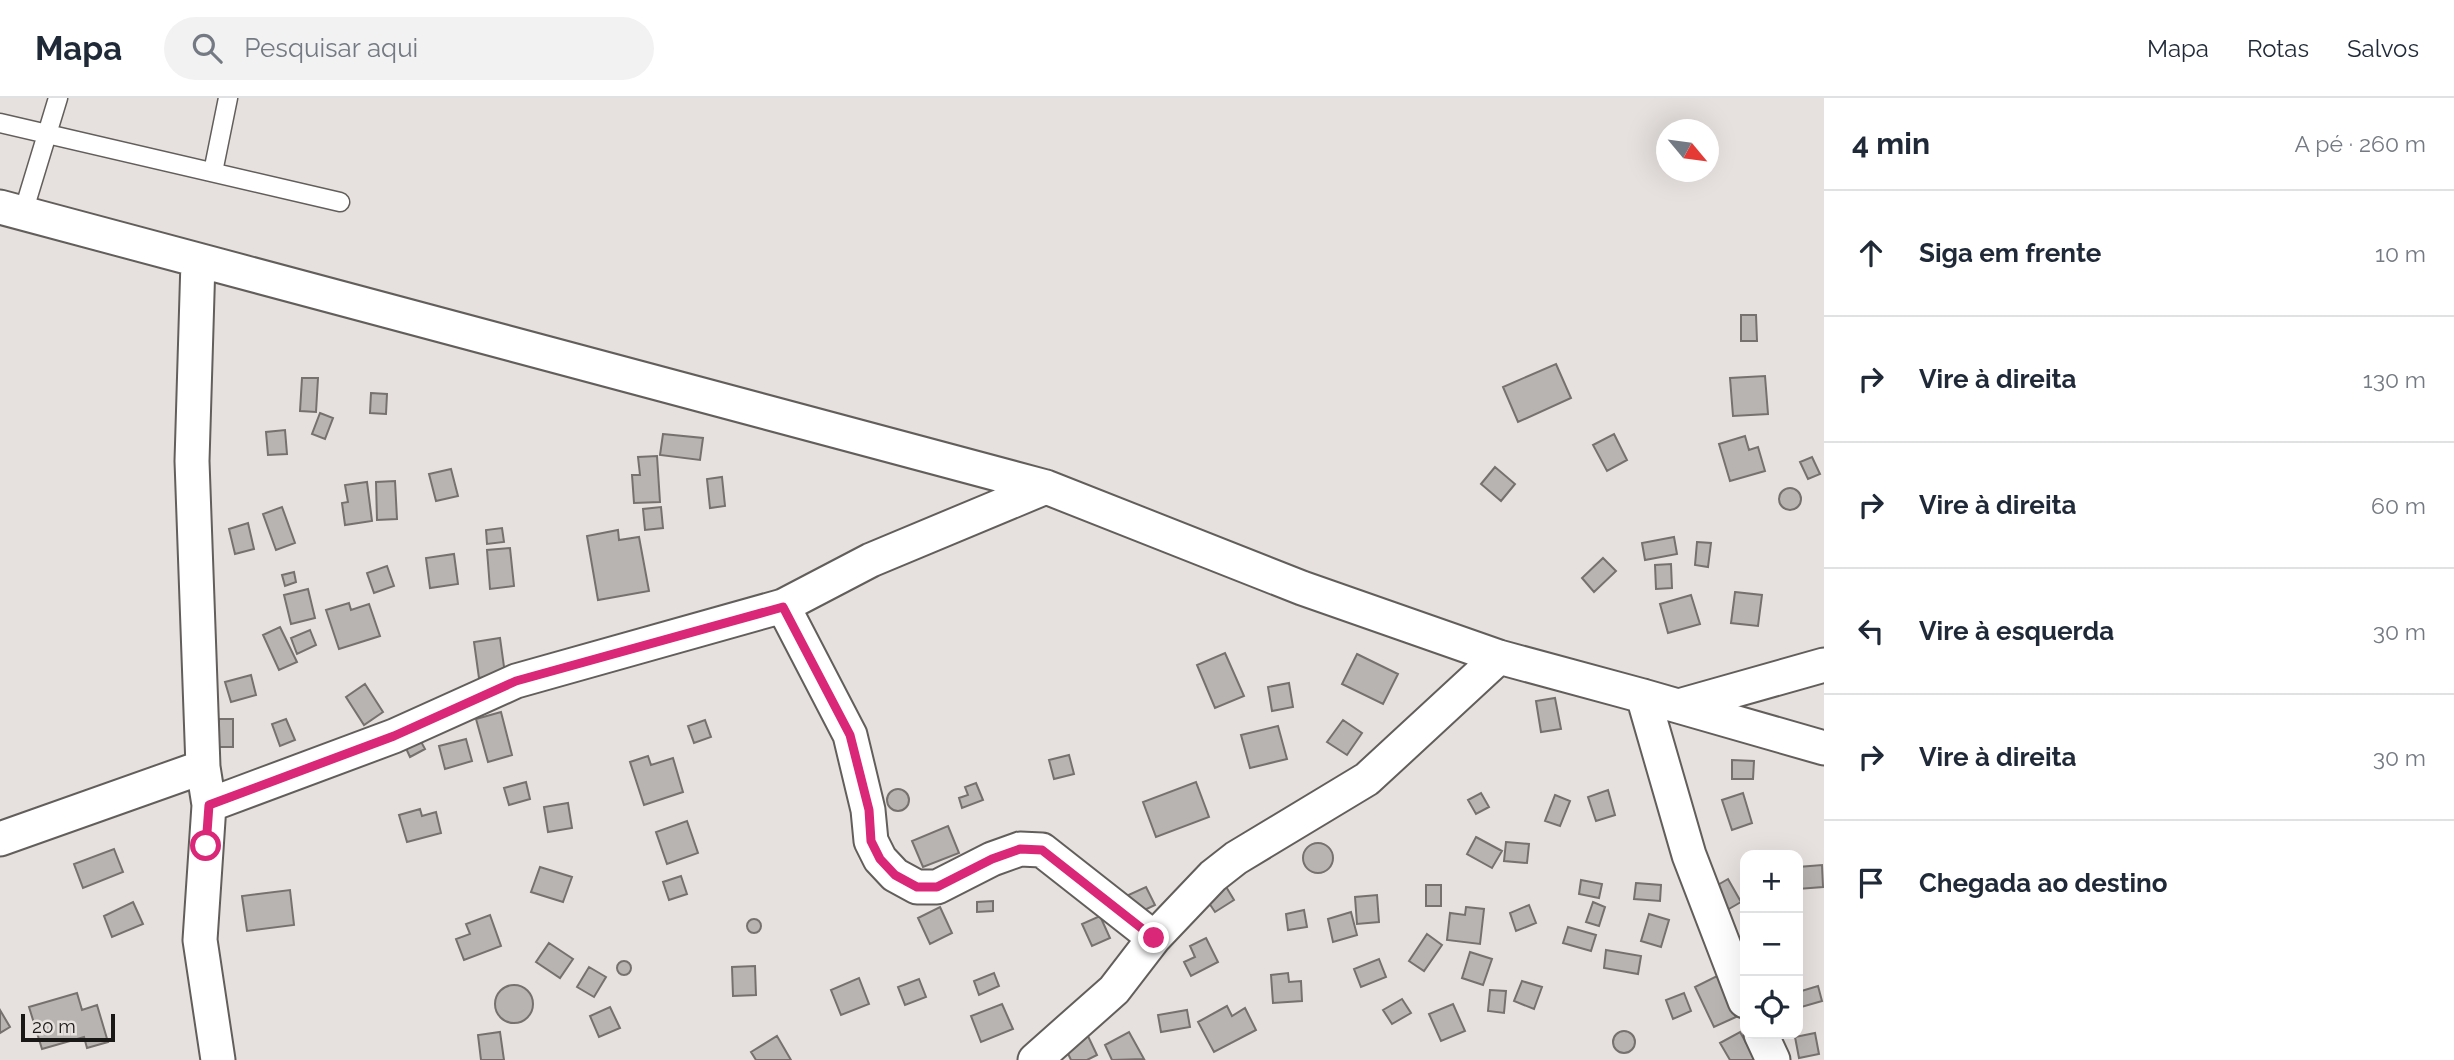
<!DOCTYPE html>
<html lang="pt">
<meta charset="utf-8">
<style>
:root{--surface:#fff;--page:#f2f2f3;--text:#1f2937;--muted:#747a83;--line:#e0e1e3}
body{margin:0;font-family:Raleway,sans-serif;background:var(--page);color:var(--text)}
.controls{position:absolute;right:21px;bottom:21px;display:grid;overflow:hidden;border-radius:14px;box-shadow:0 7px 28px #0002}
.controls button{width:63px;height:63px;display:grid;place-items:center;padding:0;border:0;border-bottom:2px solid var(--line);background:var(--surface);color:var(--text);font:35px sans-serif}
.compass{position:absolute;left:1656px;top:21px;width:63px;height:63px;border-radius:50%;background:var(--surface);box-shadow:0 7px 28px #0002;rotate:119deg}
.scale{position:absolute;left:21px;bottom:18px;width:94px;box-sizing:border-box;padding-left:7px;border:4px solid #191817;border-top:0;font-size:19px;line-height:24px;white-space:nowrap;color:#191817;-webkit-text-stroke:5px #e6e1de;paint-order:stroke}
.stop{position:absolute;width:21px;height:21px;margin:-16px;border:5px solid #db2777;border-radius:50%;background:#fff}
.stop.end{background:#db2777;border-color:#fff;box-shadow:0 2px 7px #0008}
.list{margin:0;padding:0;list-style:none}
h2{display:flex;justify-content:space-between;align-items:center;height:91px;margin:0;padding:0 28px;font-size:30px}
h2 small{font-size:23px;font-weight:400;color:var(--muted)}
.list li{display:grid;grid-template-columns:46px 1fr auto;gap:21px;align-items:center;box-sizing:border-box;height:126px;padding:0 28px;border-top:2px solid var(--line)}
.list b{display:block;font-size:26px;white-space:nowrap}
.list em{font-size:23px;font-style:normal;color:var(--muted)}
.icon{flex:none;width:38px;height:38px;fill:none;stroke:currentColor;stroke-width:2;stroke-linecap:round;stroke-linejoin:round}
.map{position:relative;flex:none;width:1824px;height:962px;overflow:hidden}
header{display:flex;align-items:center;gap:42px;box-sizing:border-box;height:98px;padding:0 35px;background:var(--surface);border-bottom:2px solid var(--line)}
header strong{font-size:33px}
nav{display:flex;gap:38px;margin-inline-start:auto;font-size:24px}
.search{width:490px;height:63px;background:var(--page);display:flex;align-items:center;gap:18px;box-sizing:border-box;padding:0 24px;border-radius:38px;color:var(--muted);font-size:26px}
main{display:flex}
aside{flex:1;background:var(--surface)}
.map>svg:first-child{display:block}
</style>
<header>
<strong>Mapa</strong>
<div class="search"><svg class="icon" aria-label="search" viewBox="0 0 24 24"><circle cx="10" cy="10" r="6"/><path d="M15 15l6 6"/></svg>Pesquisar aqui</div>
<nav><a>Mapa</a><a>Rotas</a><a>Salvos</a></nav>
</header>
<main>
<div class="map">
<svg width="1824" height="962" viewBox="0 0 1824 962">
<rect width="100%" height="100%" fill="#e6e1de"/>
<path fill="#b8b4b2" stroke="#76716f" stroke-width="2" d="M1741 217H1756L1757 243H1741Z
M1556 266 1571 300 1518 324 1503 289Z
M1765 278 1768 316 1733 318 1730 280Z
M302 280H318L316 314 300 313Z
M371 295 387 296 386 316 370 315Z
M320 315 333 320 325 341 312 336Z
M285 332 287 356 268 357 266 334Z
M663 336 703 340 700 362 660 357Z
M1614 336 1627 362 1607 373 1593 347Z
M1745 338 1749 352 1758 349 1765 373 1730 383 1719 346Z
M657 358 660 404 634 405 632 377H640L638 359Z
M1812 359 1820 376 1808 381 1800 364Z
M1495 369 1515 386 1501 403 1481 386Z
M451 371 458 398 436 403 429 376Z
M722 379 725 408 710 410 707 381Z
M395 383 397 421 377 422 376 384Z
M367 384 372 423 345 427 342 405 348 404 345 387Z
M1779 401a11 11 0 1 1 22 0a11 11 0 1 1-22 0Z
M282 409 295 445 276 452 263 416Z
M661 409 663 430 645 432 643 411Z
M248 425 254 451 235 456 229 431Z
M502 430 504 444 487 446 486 432Z
M618 432 619 442 639 439 649 493 598 502 587 438Z
M1674 439 1677 456 1645 462 1642 445Z
M1697 444 1711 445 1708 469 1695 467Z
M510 450 514 488 490 491 487 452Z
M454 456 458 486 430 490 426 460Z
M1603 460 1616 473 1594 494 1582 480Z
M1671 466 1672 490 1656 491 1655 467Z
M387 468 394 488 374 495 367 475Z
M294 474 296 484 285 488 282 477Z
M308 491 315 520 291 526 284 497Z
M1735 494 1762 497 1758 528 1731 525Z
M1691 497 1700 526 1668 535 1660 506Z
M349 505 351 512 369 506 380 538 339 551 326 512Z
M280 529 297 564 279 572 263 537Z
M310 532 316 547 297 556 291 540Z
M500 540 505 576 479 580 474 544Z
M1225 555 1244 598 1215 610 1197 567Z
M1357 556 1398 576 1383 606 1342 586Z
M251 577 256 597 231 604 225 584Z
M1289 585 1293 609 1272 613 1268 589Z
M365 586 383 614 364 627 346 599Z
M1555 600 1561 631 1541 634 1536 603Z
M501 614 512 657 488 664 476 621Z
M219 621H233V649H219Z
M286 621 295 642 280 648 272 626Z
M705 622 711 639 694 645 688 628Z
M1343 622 1362 635 1347 657 1327 644Z
M1278 628 1287 661 1250 670 1241 637Z
M418 638 425 651 410 659 404 646Z
M466 641 472 663 445 671 439 648Z
M1069 657 1074 676 1054 681 1049 662Z
M648 658 651 667 673 660 683 694 644 707 630 664Z
M1732 662 1754 663 1753 681H1732Z
M526 684 530 701 509 707 504 690Z
M1196 684 1209 719 1156 739 1143 704Z
M976 685 983 702 962 710 959 700 968 697 965 689Z
M887 702a11 11 0 1 1 22 0a11 11 0 1 1-22 0Z
M1608 692 1615 717 1596 723 1588 699Z
M1481 695 1489 709 1476 716 1468 702Z
M1743 695 1752 725 1732 732 1722 702Z
M1555 697 1570 703 1560 728 1545 723Z
M568 705 572 730 548 734 544 709Z
M420 711 422 718 436 714 441 735 407 744 399 717Z
M687 723 698 755 667 766 656 734Z
M948 728 959 755 923 769 912 743Z
M1476 739 1502 753 1492 770 1467 756Z
M1506 744 1529 746 1527 765 1504 763Z
M1303 760a15 15 0 1 1 30 0a15 15 0 1 1-30 0Z
M114 751 123 774 83 790 74 766Z
M1822 767 1823 789 1798 791V769Z
M540 769 572 779 563 804 531 794Z
M681 778 687 796 669 802 663 784Z
M1728 781 1741 804 1722 815 1709 792Z
M1581 782 1602 786 1599 800 1579 796Z
M1636 785 1661 787 1660 803 1634 801Z
M1225 787 1234 802 1215 814 1205 799Z
M1426 787H1441V808H1426Z
M1146 789 1155 807 1132 818 1124 799Z
M290 792 294 827 247 833 242 798Z
M1377 797 1379 824 1357 826 1355 799Z
M993 803V813L977 814V804Z
M133 804 143 826 112 839 104 818Z
M1593 804 1605 809 1599 828 1586 824Z
M1529 807 1536 825 1516 833 1510 815Z
M940 809 952 835 930 846 918 820Z
M1466 809 1484 811 1480 846 1447 842 1450 815 1465 817Z
M1304 812 1307 829 1288 832 1286 816Z
M1351 814 1357 837 1333 844 1328 821Z
M1649 816 1669 822 1661 849 1641 843Z
M490 817 501 848 464 862 456 841 470 836 466 826Z
M1100 818 1110 840 1092 848 1082 826Z
M747 828a7 7 0 1 1 14 0a7 7 0 1 1-14 0Z
M1568 829 1596 837 1591 853 1563 845Z
M1427 836 1442 847 1424 873 1409 863Z
M1206 840 1218 864 1191 878 1184 864 1195 859 1190 848Z
M549 845 573 861 560 880 536 864Z
M1606 852 1641 858 1638 876 1604 870Z
M1470 854 1492 861 1483 887 1462 880Z
M1379 861 1386 879 1361 889 1354 871Z
M617 870a7 7 0 1 1 14 0a7 7 0 1 1-14 0Z
M755 868 756 897 733 898 732 869Z
M589 869 606 879 594 899 577 889Z
M994 875 999 888 979 897 974 883Z
M1288 875 1289 884 1301 883 1302 903 1273 905 1271 877Z
M1717 878 1736 919 1714 929 1695 889Z
M859 880 869 906 841 917 831 892Z
M919 881 926 899 905 907 898 889Z
M1522 883 1542 889 1534 911 1514 903Z
M495 906a19 19 0 1 1 38 0a19 19 0 1 1-38 0Z
M1818 888 1822 903 1798 910V894Z
M1490 892 1506 893 1504 915 1488 913Z
M77 895 82 912 97 907 108 944 87 950 84 939 42 951 29 909Z
M1684 895 1691 913 1673 921 1666 902Z
M1402 901 1411 915 1392 926 1383 912Z
M1002 906 1013 931 981 944 971 918Z
M1453 906 1465 933 1441 943 1429 916Z
M1227 908 1232 918 1245 910 1256 932 1214 954 1198 924Z
M610 909 620 930 599 939 590 918Z
M0 912 10 929 0 935Z
M1187 912 1190 929 1161 934 1158 917Z
M1613 944a11 11 0 1 1 22 0a11 11 0 1 1-22 0Z
M500 934 504 962H481L478 937Z
M1086 934 1097 957 1087 962H1071L1063 945Z
M1129 934 1144 961 1112 962 1105 947Z
M1740 934 1756 962H1730L1720 945Z
M1815 935 1819 956 1799 960 1795 939Z
M777 938 791 962H756L751 954Z"/>
<g fill="none" stroke-linecap="round" stroke-linejoin="round">
<g stroke="#625e5b" stroke-width="21">
<path id="service" d="M0 25 340 104
M213 74 228 0
M23 115 58 0"/>
</g>
<g stroke="#625e5b" stroke-width="37">
<path id="minor" d="M0 109 1046 389 1302 490 1499 559 1643 598 1824 650
M198 163 192 363 203 669 209 707 200 842 218 962
M783 508 850 637 868 712 871 743 880 761 895 777 917 789H937L992 761 1020 751 1042 752 1154 840
M1643 598 1689 757 1745 903
M1679 608 1824 567
M209 707 394 638 516 583 783 508 871 462 1046 389
M0 741 203 669
M1761 936 1773 962
M1035 962 1114 892 1154 840 1213 778 1236 760 1367 681 1499 559"/>
</g>
<use href="#service" stroke="#fff" stroke-width="18"/>
<use href="#minor" stroke="#fff" stroke-width="33"/>
</g>
<g fill="none" stroke-linecap="round" stroke-linejoin="round">
<path stroke="#db2777" stroke-width="9" d="M206 748 209 707 394 638 516 583 783 509 850 637 869 712 871 743 880 761 895 777 917 789H937L992 761 1020 751 1042 752 1154 840"/>
</g>
</svg>
<div class="controls">
<button>+</button>
<button>−</button>
<button><svg class="icon" aria-label="locate" viewBox="0 0 24 24"><circle cx="12" cy="12" r="6"/><path d="M12 2v4M12 18v4M2 12h4M18 12h4"/></svg></button>
</div>
<svg class="compass" viewBox="-18 -18 36 36"><path d="M0-13l5 13h-10z" fill="#e53935"/><path d="M0 13l5-13h-10z" fill="#747a83"/></svg>
<div class="scale">20 m</div>
<div class="stop" style="left:206px;top:748px"></div>
<div class="stop end" style="left:1154px;top:840px"></div>
</div>
<aside>
<h2>4 min<small>A pé · 260 m</small></h2>
<ul class="list">
<li><svg class="icon" aria-label="ahead" viewBox="0 0 24 24"><path d="M12 20V5M6 11l6-6 6 6"/></svg><div><b>Siga em frente</b></div><em>10 m</em></li>
<li><svg class="icon" aria-label="right" viewBox="0 0 24 24"><path d="M7 20v-9h11M14 6l5 5-5 5"/></svg><div><b>Vire à direita</b></div><em>130 m</em></li>
<li><svg class="icon" aria-label="right" viewBox="0 0 24 24"><path d="M7 20v-9h11M14 6l5 5-5 5"/></svg><div><b>Vire à direita</b></div><em>60 m</em></li>
<li><svg class="icon" aria-label="left" viewBox="0 0 24 24"><path d="M17 20v-9H6M10 6l-5 5 5 5"/></svg><div><b>Vire à esquerda</b></div><em>30 m</em></li>
<li><svg class="icon" aria-label="right" viewBox="0 0 24 24"><path d="M7 20v-9h11M14 6l5 5-5 5"/></svg><div><b>Vire à direita</b></div><em>30 m</em></li>
<li><svg class="icon" aria-label="arrive" viewBox="0 0 24 24"><path d="M6 21V4h12l-3 4 3 4H6"/></svg><div><b>Chegada ao destino</b></div></li>
</ul>
</aside>
</main>
